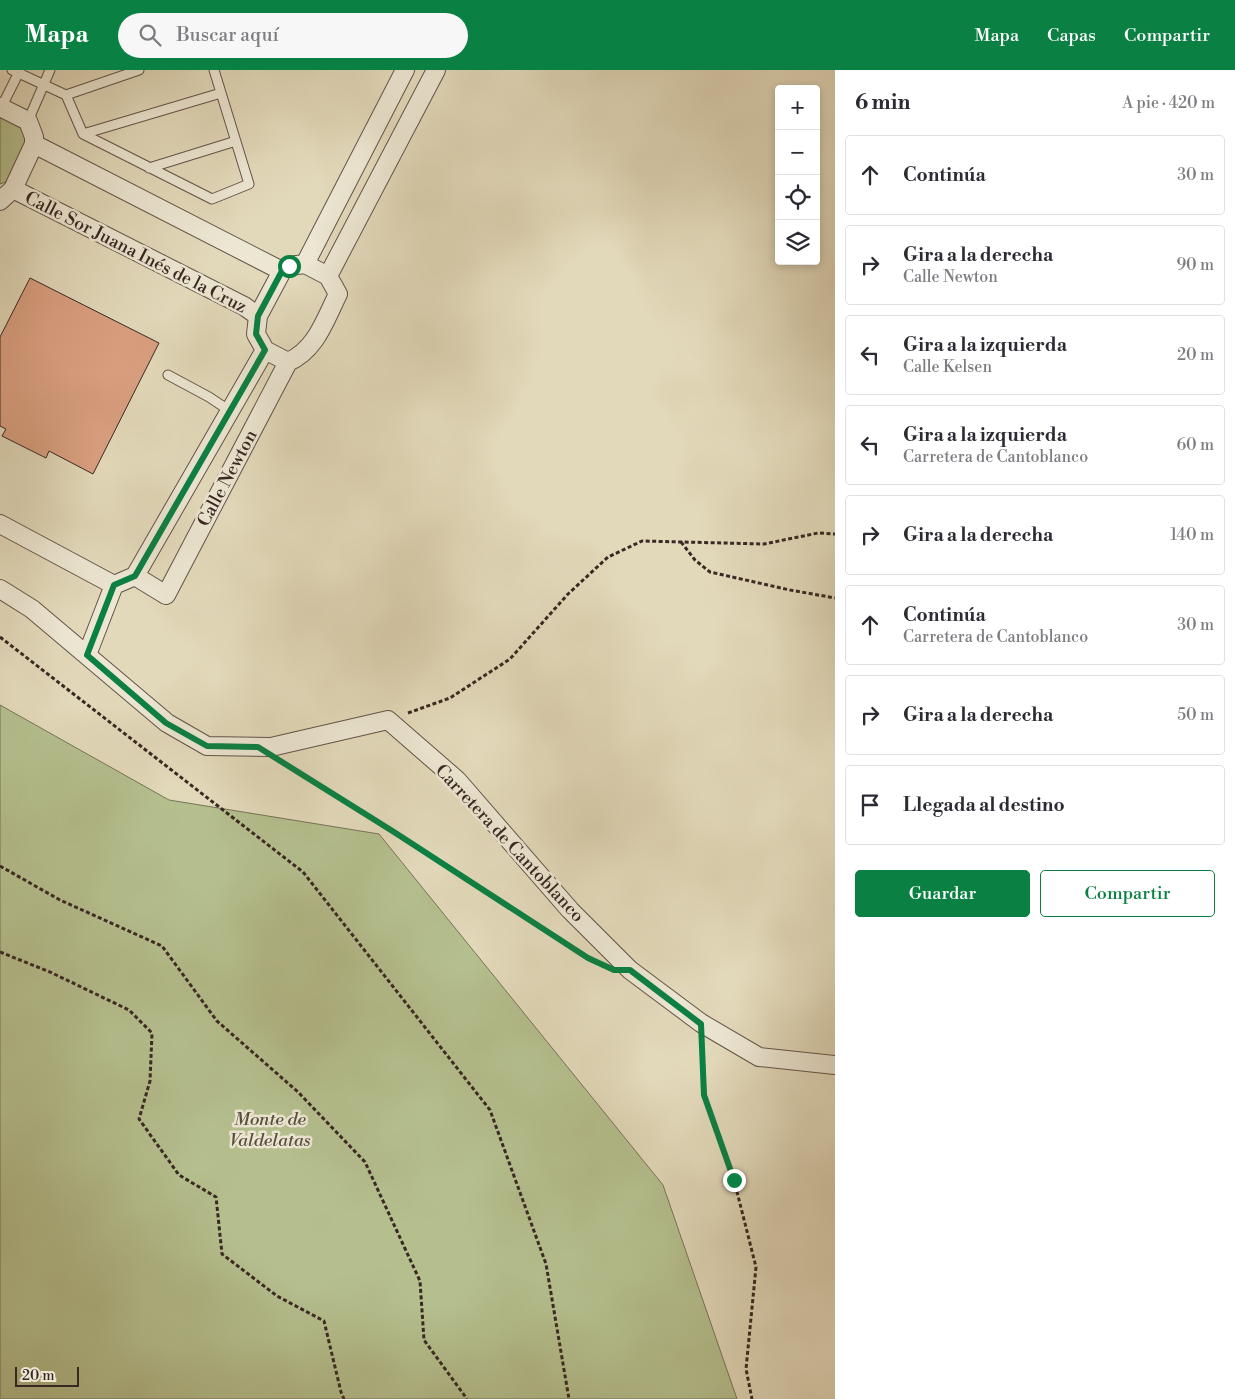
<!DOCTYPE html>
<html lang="es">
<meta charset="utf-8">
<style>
:root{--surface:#fff;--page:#f7f7f7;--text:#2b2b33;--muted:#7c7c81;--line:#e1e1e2;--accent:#0b8043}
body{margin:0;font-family:"Libre Bodoni",serif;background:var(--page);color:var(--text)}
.controls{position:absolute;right:15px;top:15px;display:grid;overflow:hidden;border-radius:5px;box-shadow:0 2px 8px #0003}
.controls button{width:45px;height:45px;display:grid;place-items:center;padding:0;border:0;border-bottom:1px solid var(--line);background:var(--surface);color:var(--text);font:25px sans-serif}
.scale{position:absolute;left:15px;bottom:12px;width:64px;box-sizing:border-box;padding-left:5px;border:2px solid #382823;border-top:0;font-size:14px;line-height:18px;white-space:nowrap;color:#382823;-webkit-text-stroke:4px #ece6d2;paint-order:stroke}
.stop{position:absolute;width:15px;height:15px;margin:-11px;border:4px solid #0b8043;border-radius:50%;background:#fff}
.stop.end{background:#0b8043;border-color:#fff;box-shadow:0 1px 5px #0008}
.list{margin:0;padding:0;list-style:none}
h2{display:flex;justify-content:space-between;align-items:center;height:65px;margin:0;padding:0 20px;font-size:21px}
h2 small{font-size:16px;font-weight:400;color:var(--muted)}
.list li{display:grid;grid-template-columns:32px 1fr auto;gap:15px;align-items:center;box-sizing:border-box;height:80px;margin:0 10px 10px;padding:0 10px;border:1px solid var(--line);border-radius:5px}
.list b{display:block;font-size:19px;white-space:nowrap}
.list p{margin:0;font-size:16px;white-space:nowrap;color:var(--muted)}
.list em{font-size:16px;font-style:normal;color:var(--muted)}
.actions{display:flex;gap:10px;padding:15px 20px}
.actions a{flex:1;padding:11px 0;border:1px solid var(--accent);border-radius:5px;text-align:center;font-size:18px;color:var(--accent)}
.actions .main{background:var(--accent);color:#fff}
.icon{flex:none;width:28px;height:28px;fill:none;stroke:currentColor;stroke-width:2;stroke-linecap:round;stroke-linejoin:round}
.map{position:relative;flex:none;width:835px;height:1329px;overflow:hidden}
header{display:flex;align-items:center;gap:30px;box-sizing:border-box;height:70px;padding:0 25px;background:var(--accent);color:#fff}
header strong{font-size:24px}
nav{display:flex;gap:28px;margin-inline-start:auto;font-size:18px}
.search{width:350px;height:45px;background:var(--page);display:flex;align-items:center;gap:12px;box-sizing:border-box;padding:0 18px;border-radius:28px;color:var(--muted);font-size:19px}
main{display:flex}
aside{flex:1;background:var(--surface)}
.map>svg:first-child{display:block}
</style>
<header>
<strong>Mapa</strong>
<div class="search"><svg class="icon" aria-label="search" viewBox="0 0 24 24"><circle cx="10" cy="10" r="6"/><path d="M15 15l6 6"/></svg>Buscar aquí</div>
<nav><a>Mapa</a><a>Capas</a><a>Compartir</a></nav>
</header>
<main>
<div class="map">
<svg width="835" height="1329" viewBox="0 0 835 1329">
<rect width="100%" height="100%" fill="#e2d9ba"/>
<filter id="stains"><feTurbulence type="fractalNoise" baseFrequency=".004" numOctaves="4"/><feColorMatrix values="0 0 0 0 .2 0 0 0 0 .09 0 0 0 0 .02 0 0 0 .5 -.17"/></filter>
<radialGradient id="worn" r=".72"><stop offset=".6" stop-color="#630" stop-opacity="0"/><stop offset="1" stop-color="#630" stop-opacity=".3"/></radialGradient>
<path fill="#b5bf8e" stroke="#767458" d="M0 47 23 59 26 76 6 112 0 114Z
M0 635 169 730 379 764 663 1115 737 1329H0Z"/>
<path fill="#daa081" stroke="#382823" d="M30 208 159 273 93 404 49 381 46 388 2 366 6 359 0 356V267Z"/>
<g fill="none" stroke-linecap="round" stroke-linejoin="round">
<g stroke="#625449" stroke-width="11">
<path id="lane" d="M12 0 66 25 83 64 212 129 249 114 214 0
M66 25 139 0
M1 38 20 0
M28 51 50 0
M83 64 221 23
M149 98 236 71
M168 305 209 327 230 341"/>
</g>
<g stroke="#625449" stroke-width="20">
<path id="street" d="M0 37 28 51 34 67V74L13 119 0 131
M34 74 282 201
M13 119 244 236 258 246
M305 194 328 206 338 224C325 250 316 280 288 292L265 280 256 264 258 246 282 201 289 196Z
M305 194 405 0
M328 206 436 0
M0 454 114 515 87 585
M135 506 265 280
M114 515 135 506 166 525 288 292
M0 519 32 539 167 653 207 676 271 677 388 650 457 710 570 840 630 900 701 953 759 987 835 995"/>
</g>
<path stroke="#382823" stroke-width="3" stroke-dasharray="4 2.5" stroke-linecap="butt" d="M681 472 695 490 710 502 790 520 835 528
M0 567 303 802 490 1040 546 1194 569 1329
M408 643 450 628 510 589 568 524 608 487 642 471 764 474 818 463 835 464
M286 694 394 762 588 888
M0 796 60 830 162 876 217 951 298 1022 365 1092 420 1211 424 1270 467 1329
M0 882 50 902 129 940 152 963 150 1011 139 1049 179 1105 216 1127 222 1184 277 1226 324 1251 341 1322 344 1329
M702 977 705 1025 734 1110 756 1197 746 1299 752 1329"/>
<use href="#lane" stroke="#ece6d2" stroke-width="9"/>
<use href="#street" stroke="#ece6d2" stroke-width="18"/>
</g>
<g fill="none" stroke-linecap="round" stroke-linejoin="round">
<path stroke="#0b8043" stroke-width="6" d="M289 196 282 201 258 246 256 264 265 280 135 506 114 515 87 585 166 653 207 676 258 677 394 762 588 888 614 900H630L701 954 704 1025 734 1110"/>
</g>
<g text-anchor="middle" stroke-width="5" stroke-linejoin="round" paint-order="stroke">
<g font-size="18" fill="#382823" stroke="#ece6d2">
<text transform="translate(136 182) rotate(27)" y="6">Calle Sor Juana Inés de la Cruz</text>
<text transform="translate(227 408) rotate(-62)" y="6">Calle Newton</text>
<text transform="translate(510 773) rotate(47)" y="6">Carretera de Cantoblanco</text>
</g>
<g font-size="18" font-style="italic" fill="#574e3e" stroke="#ece6d2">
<text x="270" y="1055">Monte de<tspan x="270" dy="21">Valdelatas</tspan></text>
</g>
</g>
<rect width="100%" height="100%" filter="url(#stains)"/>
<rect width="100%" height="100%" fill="url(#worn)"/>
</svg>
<div class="controls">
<button>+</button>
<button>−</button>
<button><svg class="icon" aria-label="locate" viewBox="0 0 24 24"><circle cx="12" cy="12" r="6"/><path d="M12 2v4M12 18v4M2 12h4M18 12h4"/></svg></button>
<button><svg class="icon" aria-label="layers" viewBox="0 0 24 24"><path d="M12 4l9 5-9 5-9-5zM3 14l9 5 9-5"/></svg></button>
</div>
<div class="scale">20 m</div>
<div class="stop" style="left:289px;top:196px"></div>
<div class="stop end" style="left:734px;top:1110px"></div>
</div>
<aside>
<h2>6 min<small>A pie · 420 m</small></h2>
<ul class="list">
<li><svg class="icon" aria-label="ahead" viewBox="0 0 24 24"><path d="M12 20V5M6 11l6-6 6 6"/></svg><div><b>Continúa</b></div><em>30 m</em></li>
<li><svg class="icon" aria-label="right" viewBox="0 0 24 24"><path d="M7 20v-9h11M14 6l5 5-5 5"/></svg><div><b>Gira a la derecha</b><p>Calle Newton</p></div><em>90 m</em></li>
<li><svg class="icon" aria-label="left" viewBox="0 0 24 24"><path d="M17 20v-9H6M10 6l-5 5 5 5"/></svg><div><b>Gira a la izquierda</b><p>Calle Kelsen</p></div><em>20 m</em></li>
<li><svg class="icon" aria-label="left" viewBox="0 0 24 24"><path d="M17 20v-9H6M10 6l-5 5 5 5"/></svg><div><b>Gira a la izquierda</b><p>Carretera de Cantoblanco</p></div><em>60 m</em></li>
<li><svg class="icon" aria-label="right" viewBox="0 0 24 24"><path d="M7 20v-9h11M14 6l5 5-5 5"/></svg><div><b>Gira a la derecha</b></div><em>140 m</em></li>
<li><svg class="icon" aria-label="ahead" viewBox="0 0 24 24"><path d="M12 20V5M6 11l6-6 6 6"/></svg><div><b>Continúa</b><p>Carretera de Cantoblanco</p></div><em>30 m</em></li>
<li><svg class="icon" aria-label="right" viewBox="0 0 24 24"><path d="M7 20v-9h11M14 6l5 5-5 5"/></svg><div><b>Gira a la derecha</b></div><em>50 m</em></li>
<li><svg class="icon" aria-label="arrive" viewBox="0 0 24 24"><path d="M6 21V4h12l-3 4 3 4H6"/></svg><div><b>Llegada al destino</b></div></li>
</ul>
<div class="actions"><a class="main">Guardar</a><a>Compartir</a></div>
</aside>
</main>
